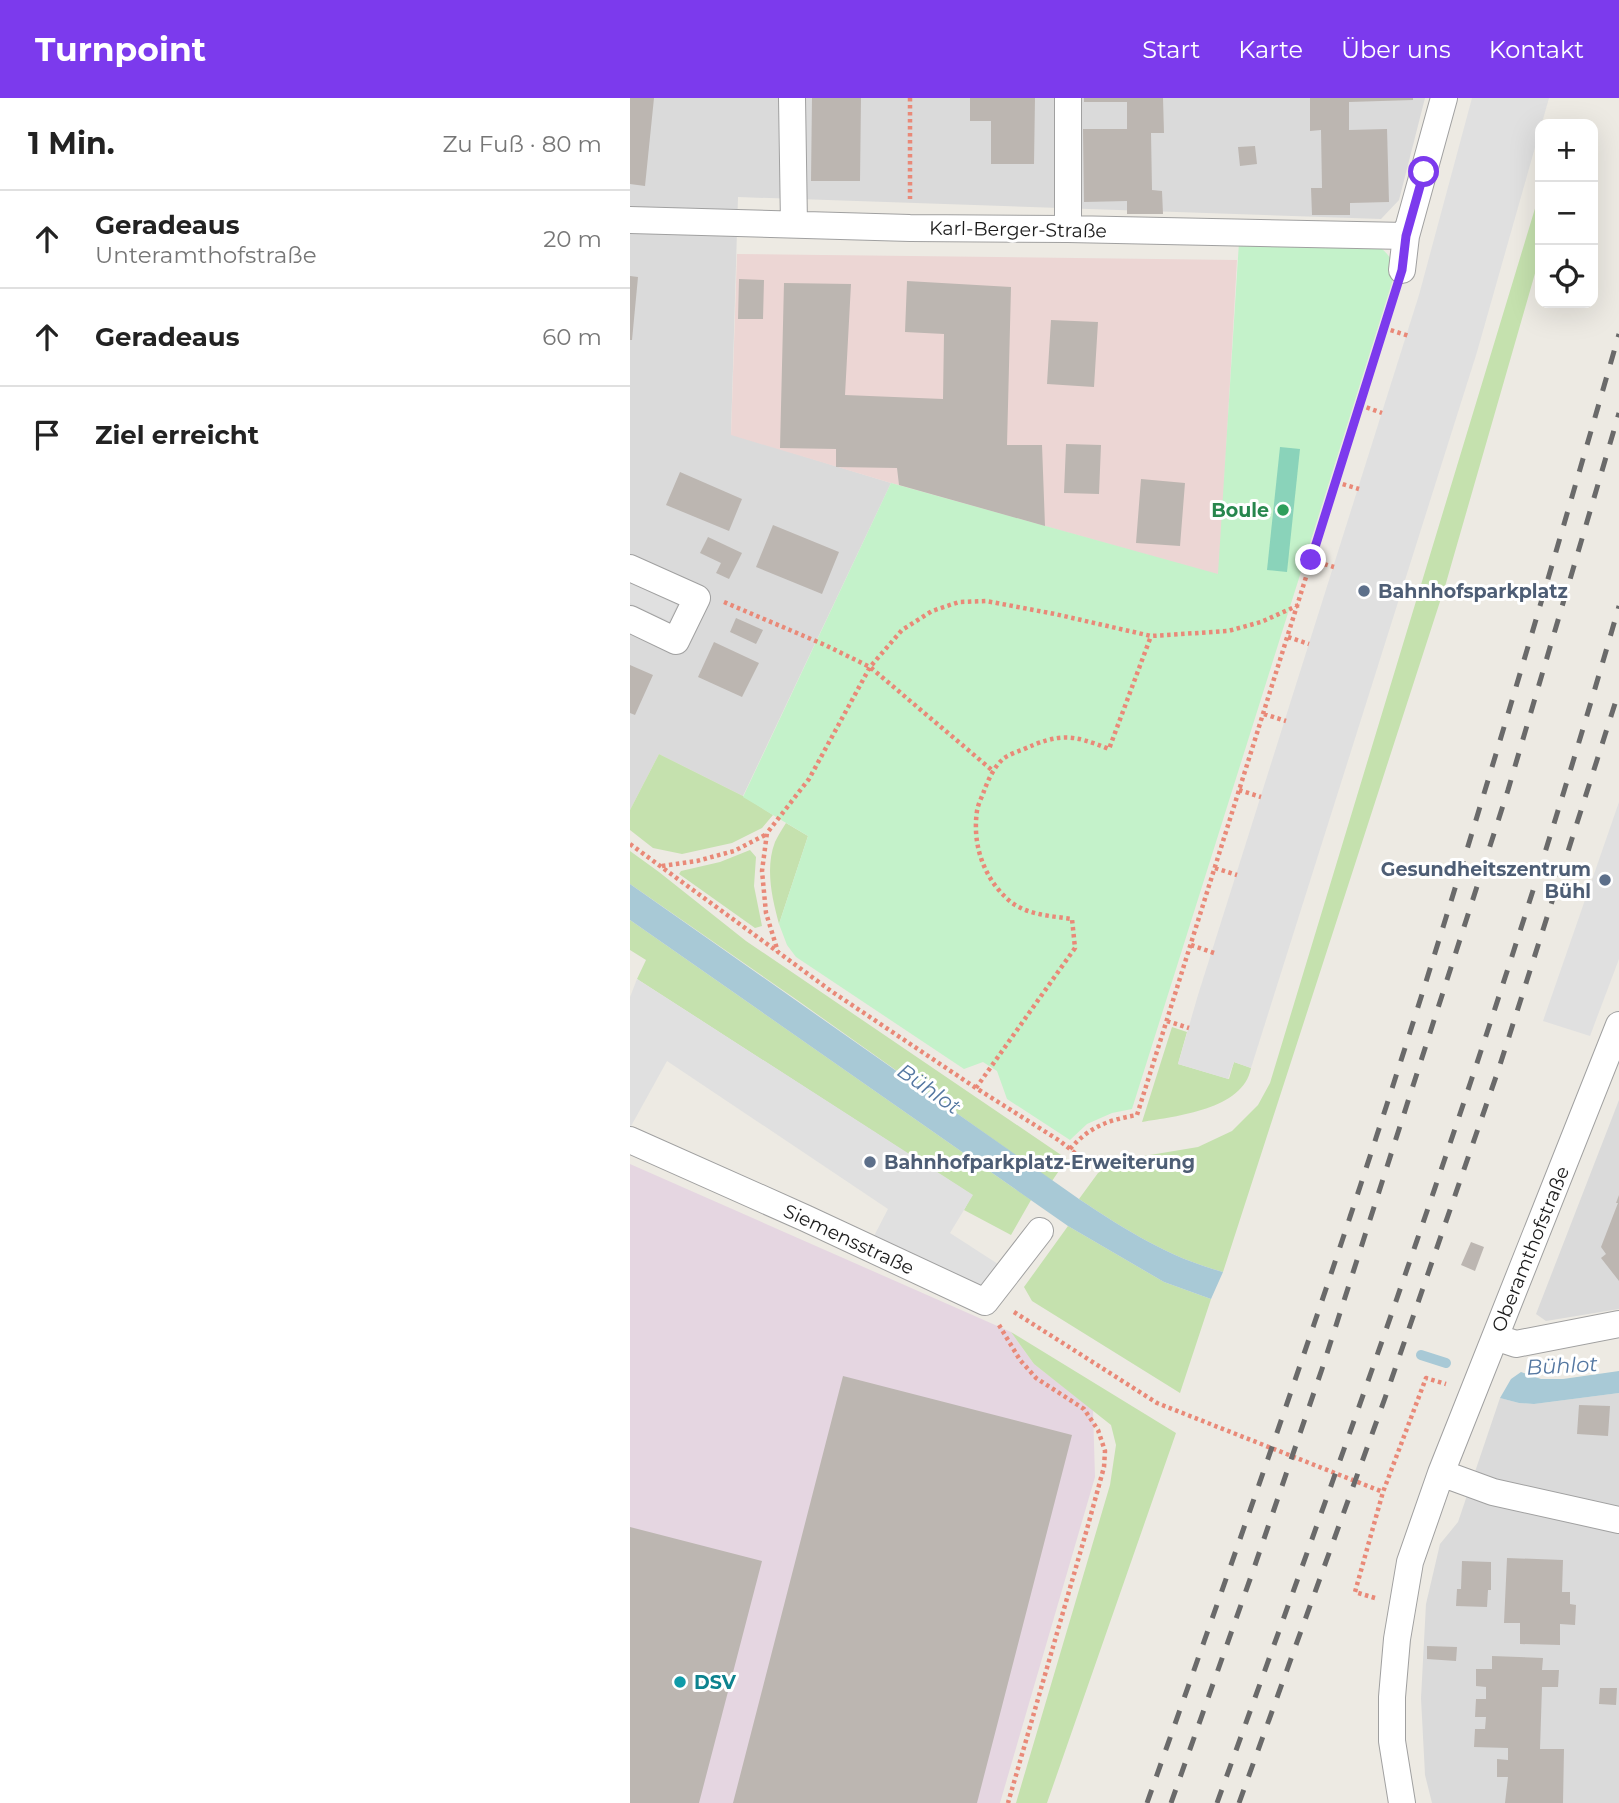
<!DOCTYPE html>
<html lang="de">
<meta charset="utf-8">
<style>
:root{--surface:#fff;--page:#f2f2f2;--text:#222;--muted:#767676;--line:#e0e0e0;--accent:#7c3aed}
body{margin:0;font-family:Montserrat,sans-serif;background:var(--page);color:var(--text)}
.controls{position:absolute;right:21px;top:21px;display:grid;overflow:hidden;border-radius:14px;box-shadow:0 7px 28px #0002}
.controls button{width:63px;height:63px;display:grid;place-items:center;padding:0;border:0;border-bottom:2px solid var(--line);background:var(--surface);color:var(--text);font:35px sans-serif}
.stop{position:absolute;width:21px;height:21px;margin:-16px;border:5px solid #7c3aed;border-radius:50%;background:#fff}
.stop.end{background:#7c3aed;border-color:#fff;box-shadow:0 2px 7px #0008}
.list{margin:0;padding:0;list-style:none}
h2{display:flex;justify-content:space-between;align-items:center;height:91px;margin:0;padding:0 28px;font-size:30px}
h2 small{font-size:23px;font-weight:400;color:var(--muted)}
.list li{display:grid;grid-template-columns:46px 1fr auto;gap:21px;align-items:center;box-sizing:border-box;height:98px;padding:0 28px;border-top:2px solid var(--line)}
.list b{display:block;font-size:26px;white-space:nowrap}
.list p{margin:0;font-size:23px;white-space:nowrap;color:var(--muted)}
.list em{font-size:23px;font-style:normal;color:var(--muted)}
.icon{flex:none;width:38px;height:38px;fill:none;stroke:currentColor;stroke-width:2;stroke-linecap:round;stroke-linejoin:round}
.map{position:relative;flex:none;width:989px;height:1705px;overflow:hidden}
header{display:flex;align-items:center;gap:42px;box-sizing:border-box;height:98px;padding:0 35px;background:var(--accent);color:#fff}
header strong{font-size:33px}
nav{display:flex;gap:38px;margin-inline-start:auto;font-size:24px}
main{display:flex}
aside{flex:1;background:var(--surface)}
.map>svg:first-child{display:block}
</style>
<header>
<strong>Turnpoint</strong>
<nav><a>Start</a><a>Karte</a><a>Über uns</a><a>Kontakt</a></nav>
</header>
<main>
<aside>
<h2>1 Min.<small>Zu Fuß · 80 m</small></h2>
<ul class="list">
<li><svg class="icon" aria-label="ahead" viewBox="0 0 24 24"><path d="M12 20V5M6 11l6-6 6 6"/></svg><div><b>Geradeaus</b><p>Unteramthofstraße</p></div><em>20 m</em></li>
<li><svg class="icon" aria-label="ahead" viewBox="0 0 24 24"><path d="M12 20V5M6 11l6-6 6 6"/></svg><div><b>Geradeaus</b></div><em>60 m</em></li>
<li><svg class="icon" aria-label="arrive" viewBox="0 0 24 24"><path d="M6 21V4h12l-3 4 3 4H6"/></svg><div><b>Ziel erreicht</b></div></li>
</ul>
</aside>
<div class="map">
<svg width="989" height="1705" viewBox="0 0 989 1705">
<rect width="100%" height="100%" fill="#edeae3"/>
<path fill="#dadada" d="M0 0H795L769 102 751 121 108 99 101 336 261 385 113 698 29 656 0 712Z
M989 1002V1211L916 1223 906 1216Z
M989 1295V1705H802L795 1677 791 1600 796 1506 810 1446 828 1424 870 1300 889 1305 904 1306Z"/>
<path fill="#ecd6d4" d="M107 156 607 162 589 477 261 385 101 337Z"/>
<path fill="#e5d6e1" d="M0 1066 381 1234 404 1266 463 1312 465 1379 370 1705H0Z"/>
<path fill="#c5e1ae" d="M910 94V158L816 485 593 1174C538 1159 496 1132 449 1101L468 1075 490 1062 568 1049 602 1033 628 1007 640 985Z
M29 656 113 698 143 717 132 730 102 745 52 756 23 750 0 732V712Z
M156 725 178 738 149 826C142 800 135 770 145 744 148 738 152 731 156 725Z
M120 752 126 759 124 788 132 828 125 830 49 776 51 773 90 764Z
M0 753 29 774 116 843 437 1061 422 1083 167 902 0 786Z
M0 822 401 1102 381 1137 334 1112 342 1097 7 881 16 862 0 852Z
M542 929 557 934 548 966 599 981 604 964 621 970C613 1012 546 1018 512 1024Z
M438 1128 534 1184 581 1201 550 1295 402 1203 394 1189Z
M381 1234 546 1335 417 1705H386L480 1387 486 1347 481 1327 404 1266Z"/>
<path fill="#c4f2ca" d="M609 144 748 148C759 156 763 162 765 175L502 1011 482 1015 457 1026 440 1042 377 1001 367 973 353 964 334 971 166 859 157 847 149 826 178 738 113 699 261 385 588 476Z"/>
<path fill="#8ad3ba" d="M650 349 670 351 657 474 637 472Z"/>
<path fill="#e0e0e0" d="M842 0H919L847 254 621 970 604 964 598 981 548 966 568 897 789 197Z
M0 485 47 507 39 523 0 505Z
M989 704V861L960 938 913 923Z
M7 881 343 1097 320 1135 368 1166 350 1192 244 1138 258 1111 37 963 0 1030V899Z"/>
<path fill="#a8c9d6" d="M0 786 449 1101C496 1132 538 1159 593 1174L581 1201 534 1184 438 1128 0 822Z
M989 1273V1295L904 1306 889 1305 870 1300 881 1281 891 1274 911 1281H933Z"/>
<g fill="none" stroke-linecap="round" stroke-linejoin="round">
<path stroke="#a8c9d6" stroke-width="10" d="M791 1257 816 1265"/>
</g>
<path fill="#bcb6b1" d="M0 0H24L15 88 0 86Z
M182 0H231L230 83H181Z
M340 0H405L404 66H361V23H340Z
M454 0H533L534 35H521L522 92 532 93 533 116H497V103L454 104 453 31H497V4H454Z
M680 0H783V2L719 4V32L757 31 759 104 720 105V117H682L681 90H692L691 32 680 33Z
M625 48 627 66 610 68 608 49Z
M0 178 8 179 2 242H0Z
M109 181 134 182 133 221H108Z
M277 183 381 189 377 347H412L415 428 269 387 267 370 206 369V351L150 350 154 185 221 186 215 297 313 301 314 236 275 234Z
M421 222 468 224 464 289 417 286Z
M436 346 471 347 469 396 434 395Z
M50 374 112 401 99 433 36 407Z
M511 381 555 385 550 448 506 445Z
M143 427 209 454 192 496 126 469Z
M78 439 112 455 99 481 86 475 91 465 70 455Z
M106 520 133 532 126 546 100 534Z
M84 544 129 565 112 599 68 579Z
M0 567 23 577 5 617 0 615Z
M989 1097V1183L971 1160 976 1156 971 1149 988 1105H986Z
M841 1144 854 1149 845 1173 831 1167Z
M213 1278 442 1337 347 1705H103Z
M949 1307 980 1308 978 1338 947 1336Z
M0 1429 132 1463 69 1705H0Z
M877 1460 933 1462 932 1494H940V1506L946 1507 945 1527 930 1526V1547L890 1546V1525H874Z
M832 1463 861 1464V1492H858L857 1509 826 1508 827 1491H831Z
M797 1548 827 1549 826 1563 797 1561Z
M862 1558 913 1560 912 1572H929L928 1589H912L910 1651H934L933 1705H875L878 1679H867V1661L878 1662V1650L844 1649 845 1631H855L856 1619H845L846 1601H856V1589L846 1588V1571H862Z
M970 1590H987L986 1607 969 1606Z"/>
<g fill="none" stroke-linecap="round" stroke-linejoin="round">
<g stroke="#a0a0a0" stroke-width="28">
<path id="minor" d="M162 0 164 126
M0 122 280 130 438 131 776 138
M438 131V0
M772 172 776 138 814 0
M0 470 67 500 46 543 0 521
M0 1042 175 1120 355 1204 410 1133
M865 1239 886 1246 989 1226
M811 1375 863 1394 989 1422
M772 1705 762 1643V1599L767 1541 780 1464 811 1375 989 927"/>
</g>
<path stroke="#e98978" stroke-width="4.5" stroke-dasharray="3.5 3.5" stroke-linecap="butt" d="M280 0V101
M754 230 779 238
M730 307 752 315
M706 384 729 391
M681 462 704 469
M94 504 195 547 240 569 363 673
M658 539 679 546
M634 616 656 623
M609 692 631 699
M0 746 148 854
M32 768 67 763 104 753 137 736
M585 770 607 777
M561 847 584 855
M537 923 559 930
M346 990 445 850 442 821C421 818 398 817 381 804 354 782 342 747 347 713 348 706 352 699 354 693 358 682 364 669 373 661 378 657 386 654 392 652 429 635 442 636 479 651L521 538
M440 1051C459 1029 478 1022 507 1017L764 199
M456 1064 430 1043 346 990 201 893 148 854 136 815 132 773 137 735 179 681 240 569 272 532 302 513 329 504 356 503 425 516 521 538 598 533 631 524 669 507
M384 1214 527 1305 753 1394
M369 1227 390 1262 406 1280 454 1311 468 1332 475 1353 474 1369 457 1431 378 1705
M745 1500 725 1494 753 1394 796 1280 816 1286"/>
<use href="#minor" stroke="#fff" stroke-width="26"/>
<path stroke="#6a6a6a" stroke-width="5" stroke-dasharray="14 14" stroke-linecap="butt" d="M517 1705C586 1510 655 1315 720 1119 817 827 904 532 989 236
M541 1705 624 1470 692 1271 878 692 989 315
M587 1705C730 1309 873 913 989 508
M609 1705 755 1300 869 970 989 593"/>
</g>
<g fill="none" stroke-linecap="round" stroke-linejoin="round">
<path stroke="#7c3aed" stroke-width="9" d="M681 462 772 172 776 138 794 74"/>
</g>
<circle fill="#2e9e5b" stroke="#fff" stroke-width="2.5" cx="653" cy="412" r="7"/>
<g fill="#5c6f8a" stroke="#fff" stroke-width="2.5">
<circle cx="734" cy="493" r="7"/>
<circle cx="975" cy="782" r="7"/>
<circle cx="240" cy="1064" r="7"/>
</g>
<circle fill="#0f9aa8" stroke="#fff" stroke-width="2.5" cx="50" cy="1584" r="7"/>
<g text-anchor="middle" stroke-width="6" stroke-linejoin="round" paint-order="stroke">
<g font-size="19" fill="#1c1c1c" stroke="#fff">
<text transform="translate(388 131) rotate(1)" y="7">Karl-Berger-Straße</text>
<text transform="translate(219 1141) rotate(25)" y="7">Siemensstraße</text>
<text transform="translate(900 1151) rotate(-68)" y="7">Oberamthofstraße</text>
</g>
<g font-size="19" font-weight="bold" fill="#27864d" stroke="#fff" text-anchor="end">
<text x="639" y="419">Boule</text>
</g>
<g font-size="19" font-weight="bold" fill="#4e5e75" stroke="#fff" text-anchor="start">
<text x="748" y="500">Bahnhofsparkplatz</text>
<text x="961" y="778" text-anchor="end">Gesundheitszentrum<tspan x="961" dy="22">Bühl</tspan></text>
<text x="254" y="1071">Bahnhofparkplatz-Erweiterung</text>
</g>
<g font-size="19" font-weight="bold" fill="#0d838f" stroke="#fff" text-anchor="start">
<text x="64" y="1591">DSV</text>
</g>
<g font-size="21" font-style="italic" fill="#5477a1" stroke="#fff">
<text transform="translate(299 991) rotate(35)" y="7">Bühlot</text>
<text transform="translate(932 1268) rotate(-3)" y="7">Bühlot</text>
</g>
</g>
</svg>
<div class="controls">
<button>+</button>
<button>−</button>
<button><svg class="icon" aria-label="locate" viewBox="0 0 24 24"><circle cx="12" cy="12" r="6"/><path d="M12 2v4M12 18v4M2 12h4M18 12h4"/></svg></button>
</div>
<div class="stop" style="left:794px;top:74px"></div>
<div class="stop end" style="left:681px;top:462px"></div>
</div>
</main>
